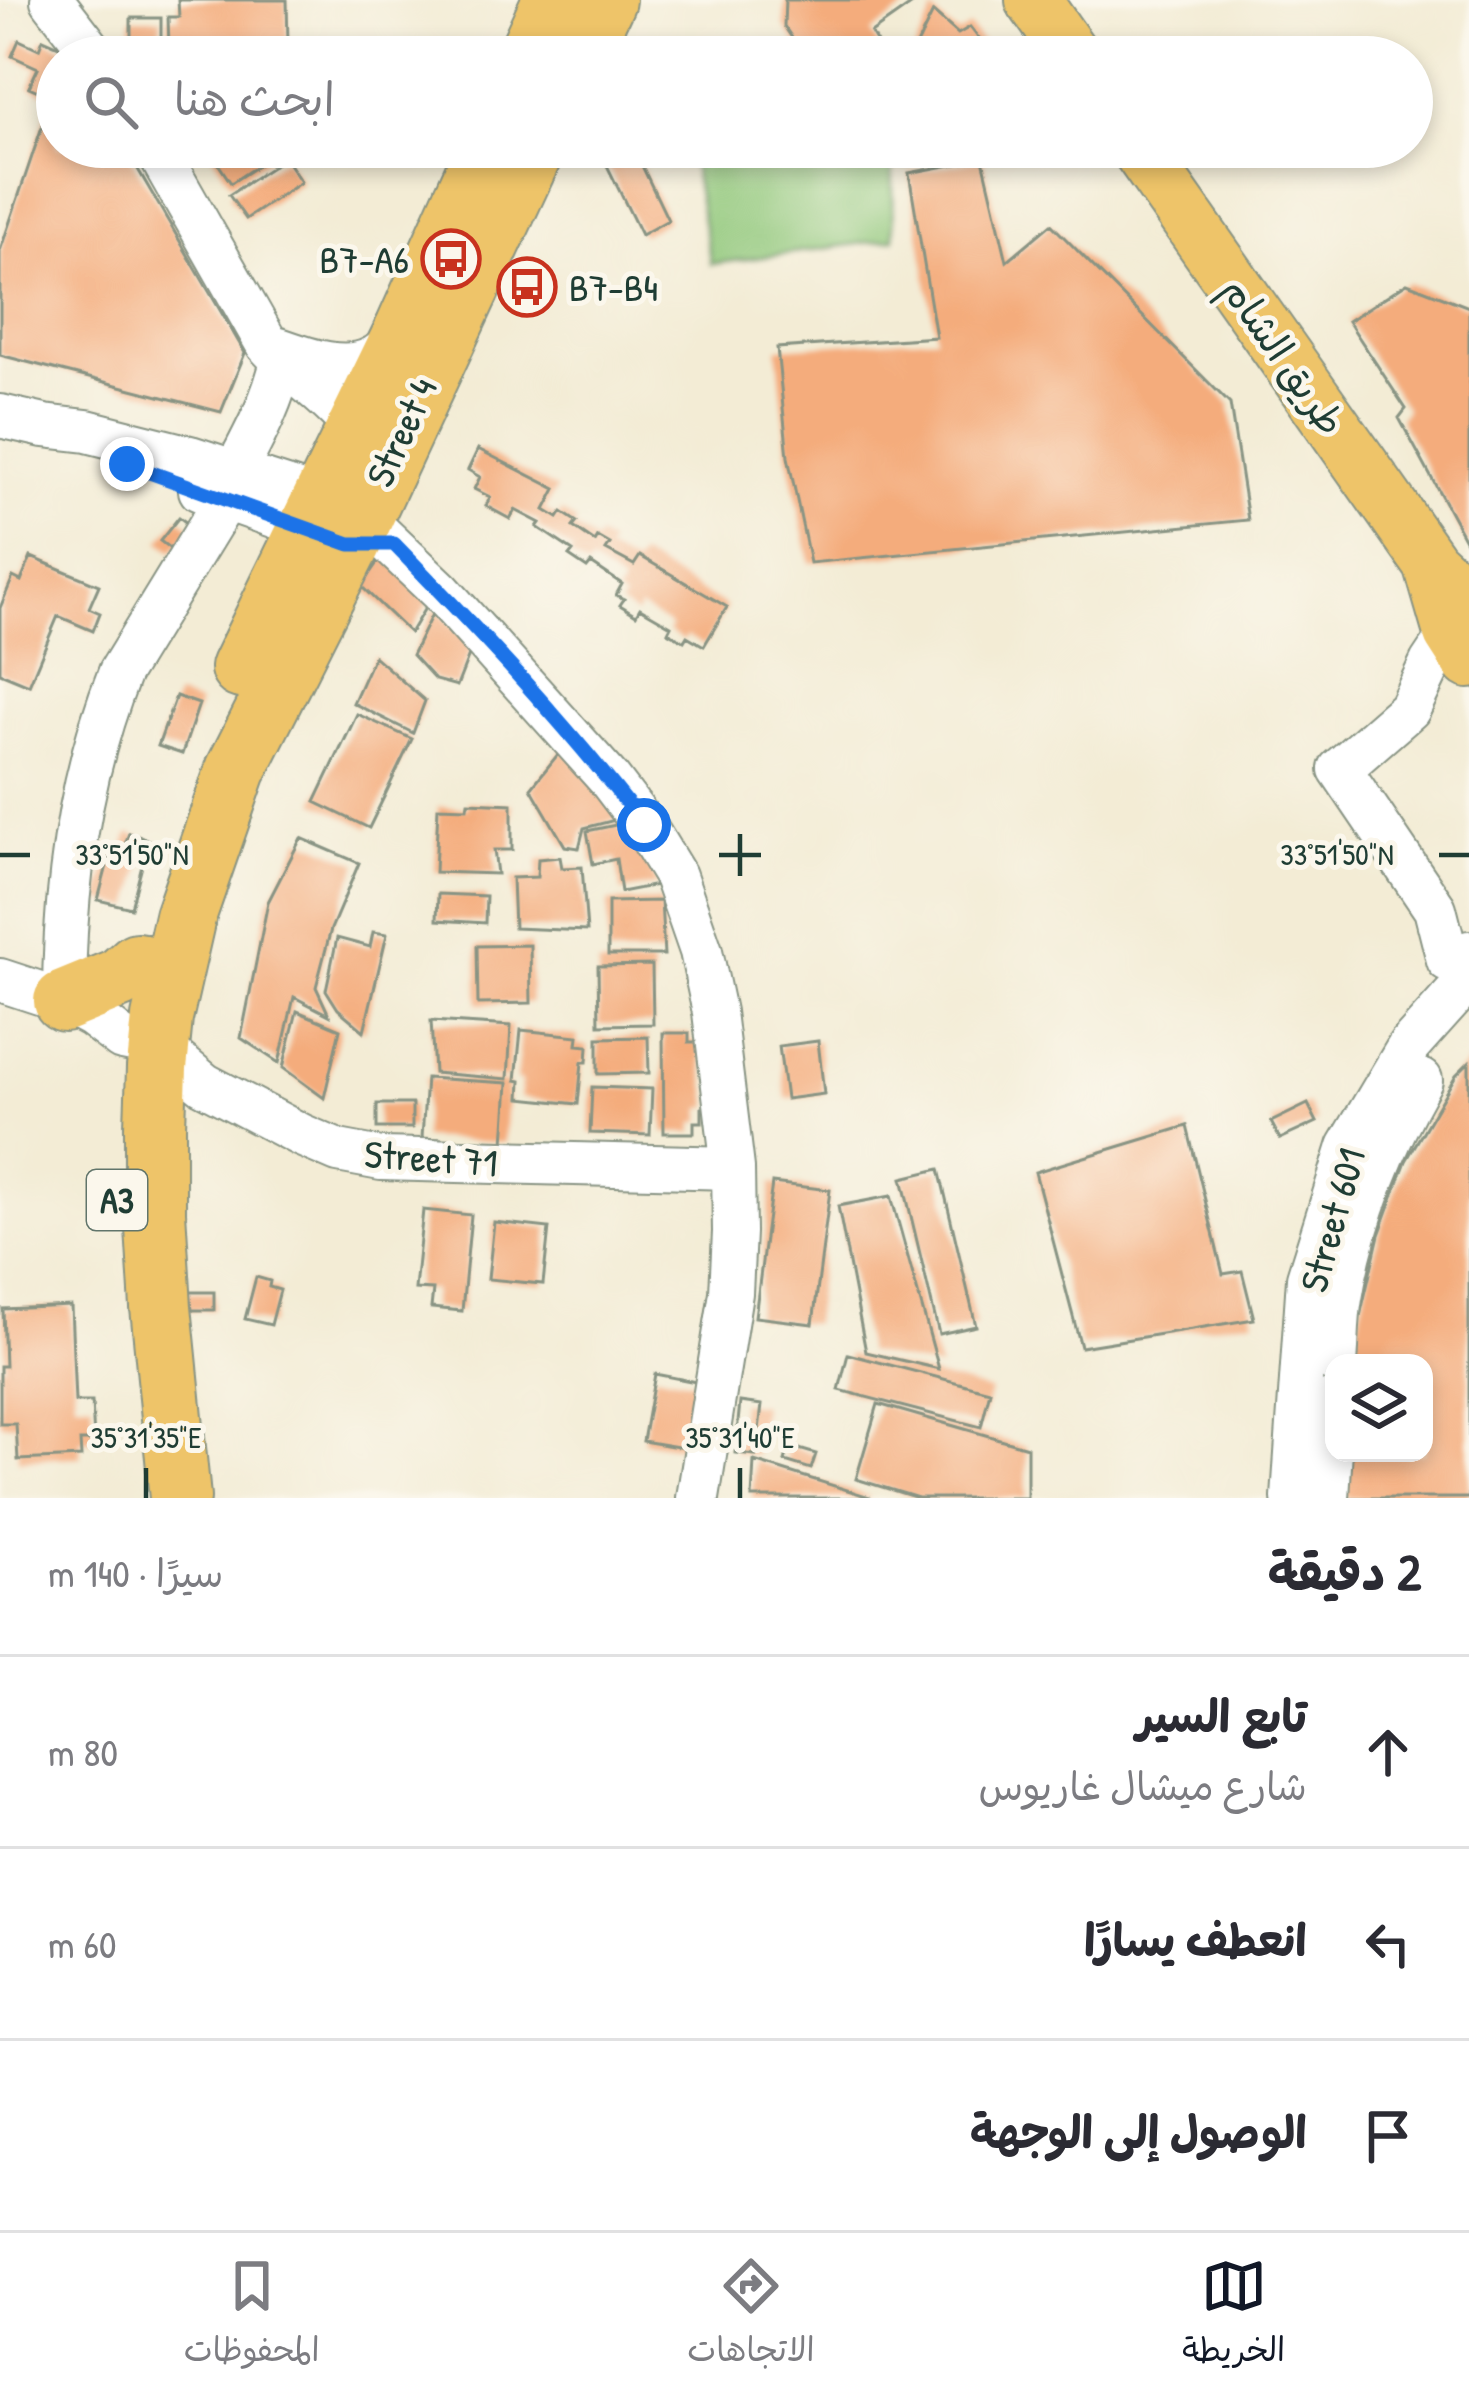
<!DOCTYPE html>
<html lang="ar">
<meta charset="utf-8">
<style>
:root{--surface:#fff;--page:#f2f2f3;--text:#2b2b33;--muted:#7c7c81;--line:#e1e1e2;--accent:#111827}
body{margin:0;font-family:"Patrick Hand","Playpen Sans Arabic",sans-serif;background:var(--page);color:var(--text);direction:rtl}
.controls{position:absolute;right:36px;bottom:36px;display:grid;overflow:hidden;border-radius:24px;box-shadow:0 6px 18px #0003}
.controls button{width:108px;height:108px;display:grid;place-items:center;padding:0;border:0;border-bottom:3px solid var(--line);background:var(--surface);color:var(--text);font:60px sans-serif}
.stop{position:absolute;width:36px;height:36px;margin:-27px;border:9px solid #1a73e8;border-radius:50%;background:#fff}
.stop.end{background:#1a73e8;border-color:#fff;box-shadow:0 3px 12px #0008}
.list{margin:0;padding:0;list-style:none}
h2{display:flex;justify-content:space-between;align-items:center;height:156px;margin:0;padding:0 48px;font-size:51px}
h2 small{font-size:39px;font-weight:400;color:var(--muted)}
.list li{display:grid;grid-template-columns:78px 1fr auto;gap:36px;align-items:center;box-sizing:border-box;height:192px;padding:0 48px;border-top:3px solid var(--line)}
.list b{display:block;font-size:45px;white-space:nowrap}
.list p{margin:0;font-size:39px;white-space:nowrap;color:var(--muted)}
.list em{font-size:39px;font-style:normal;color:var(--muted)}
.icon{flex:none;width:66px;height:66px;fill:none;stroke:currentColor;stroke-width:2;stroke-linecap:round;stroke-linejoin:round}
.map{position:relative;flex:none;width:1469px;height:1498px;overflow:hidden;direction:ltr}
.search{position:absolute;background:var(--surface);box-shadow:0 6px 18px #0003;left:36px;right:36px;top:36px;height:132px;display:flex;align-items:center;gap:30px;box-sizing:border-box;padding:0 42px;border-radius:66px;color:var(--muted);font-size:45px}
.sheet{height:732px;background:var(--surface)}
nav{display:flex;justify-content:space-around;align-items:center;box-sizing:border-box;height:168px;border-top:3px solid var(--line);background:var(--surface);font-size:33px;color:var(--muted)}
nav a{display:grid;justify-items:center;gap:6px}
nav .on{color:var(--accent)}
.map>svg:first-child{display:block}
</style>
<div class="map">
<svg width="1469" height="1498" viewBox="0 0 1469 1498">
<rect width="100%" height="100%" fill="#fbf7ec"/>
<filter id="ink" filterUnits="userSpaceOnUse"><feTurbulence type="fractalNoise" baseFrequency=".00833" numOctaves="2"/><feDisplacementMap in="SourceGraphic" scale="24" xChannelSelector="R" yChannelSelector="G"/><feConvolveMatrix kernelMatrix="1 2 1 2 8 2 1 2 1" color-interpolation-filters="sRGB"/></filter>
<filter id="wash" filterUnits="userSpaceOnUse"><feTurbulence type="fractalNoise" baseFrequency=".004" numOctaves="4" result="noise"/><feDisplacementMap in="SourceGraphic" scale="48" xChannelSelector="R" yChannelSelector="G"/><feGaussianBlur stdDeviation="2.7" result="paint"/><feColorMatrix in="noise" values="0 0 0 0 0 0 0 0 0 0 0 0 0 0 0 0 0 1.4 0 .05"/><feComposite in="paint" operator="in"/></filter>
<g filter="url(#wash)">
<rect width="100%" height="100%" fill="#f3ecd5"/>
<path fill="#91c87b" stroke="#588258" stroke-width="3" d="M689 147H892L894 239 711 264Z"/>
<g id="blocks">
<path fill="#f4ac7c" d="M178 0H287L288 44 169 47 168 17H179Z
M785 0H918L871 33 881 50 869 57H827L820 49 805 57 784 26Z
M933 12 958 34 970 27 993 57H911Z
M131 18H161V43H131Z
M43 39 66 49 62 57H57V68L45 94 29 87 38 68 12 56 19 40 39 49Z
M57 91V147H125L245 353 221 412 0 355V251L50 103Z
M207 147H286L231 183Z
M598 147H633L668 220 641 235Z
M285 158 301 182 246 219 229 195Z
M983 159 1007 261 1051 224 1230 404 1248 520 810 563 788 457 777 348 936 337 909 173Z
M1407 283 1469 307V547L1399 418 1406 409 1348 321Z
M478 449 556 489 545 510 558 518 562 512 577 522 573 527 595 542 598 537 610 544 606 550 634 565 640 556 727 607 704 646 687 636 684 641 668 632 671 626 640 608 636 615 620 605 624 599 616 595 622 584 591 563 587 568 569 556 573 551 537 527 540 523 515 510 510 519 486 506 490 497 474 489 480 477 468 470Z
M179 517 192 527 173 551 160 541Z
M386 550 431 598 410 633 361 586Z
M31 557 99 585 89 608 100 613 93 631 58 616 29 685 0 673V608L13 577 21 581Z
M435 608 473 645 457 686 435 680 412 655Z
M374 656 425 701 413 733 353 703Z
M176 696 199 704 182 754 158 746Z
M357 714 412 739 369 828 315 802Z
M563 748 627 817 584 828 579 848 565 846 531 788Z
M468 802 512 804V850H494L497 874 435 872 438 807 467 808Z
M630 822 657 885 621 892 616 859 593 864 587 831Z
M129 833 149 840 143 857 123 850Z
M301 838 359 863 331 929 316 987 329 1015 294 997 279 1063 241 1038 268 902Z
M110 854 143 862 131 908 98 900Z
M560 857 562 868 582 867 587 931 514 928 512 878 537 877 538 859Z
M438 894 486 896 485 923 437 920Z
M661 901 664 955H608V902Z
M373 932 387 934 364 1031 338 1009 326 990 337 938 370 947Z
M530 945 531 1003 478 1004 477 946Z
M652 965 653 1024 599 1025 598 966Z
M297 1011 340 1029 324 1098 283 1068Z
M431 1021 511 1026 508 1079 434 1073Z
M521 1030 578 1036 577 1045 588 1046 587 1062H582L578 1104 520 1098 521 1081 516 1080Z
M663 1033H689V1042H699L710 1107 702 1108V1122H694V1133H664Z
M648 1037 649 1073 598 1074V1038Z
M818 1041 824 1094 786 1099 779 1046Z
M1469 1062V1498H1346L1349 1453H1424V1363H1355L1358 1325 1379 1235 1406 1161 1456 1075Z
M426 1078 508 1083 504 1143 422 1138Z
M592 1087 652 1089 650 1135 590 1133Z
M377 1104H412V1128H377Z
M1308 1104 1317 1122 1280 1139 1271 1122Z
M1187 1126 1223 1274 1242 1271 1254 1319 1081 1347 1035 1172Z
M939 1169 976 1326 939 1334 902 1178Z
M772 1183 830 1190 813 1324 755 1317Z
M891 1196 939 1369 866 1352 838 1206Z
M423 1210 471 1215 462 1311 431 1308 433 1290 415 1289Z
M494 1222 549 1228 543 1284 488 1279Z
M256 1277 270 1281 269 1287 280 1290 271 1325 245 1319Z
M185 1292H214V1310H185Z
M71 1306 75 1402H92L94 1441H80L81 1457 18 1460 16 1424H0V1366H5L3 1309Z
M848 1354 990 1391 981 1427 839 1390Z
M655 1374 701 1383 690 1449 643 1441Z
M740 1402 762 1405 756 1455 735 1453Z
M878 1404 1027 1447V1498H918L856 1479Z
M789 1446 816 1454 811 1469 785 1461Z
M754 1461 870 1497V1498H752Z"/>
</g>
</g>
<g filter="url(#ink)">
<use href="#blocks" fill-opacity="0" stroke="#899484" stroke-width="3"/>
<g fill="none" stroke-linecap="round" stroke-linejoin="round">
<g stroke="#899484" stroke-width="46">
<path id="minor" d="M52 0 96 57
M155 147 267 344C294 375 329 396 355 428
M279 349C307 359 345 373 373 358 384 353 393 341 402 332
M0 416 44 426 87 431 190 457 323 500 361 516 440 591 609 779 644 825 675 876 701 951 714 1012 733 1168 734 1232 731 1293 698 1498
M236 470C255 434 273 401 282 361
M200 490 334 537
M1451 633 1431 663 1409 709 1340 769 1435 909 1448 960 1469 952
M0 980 64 1001 92 1016 122 1039 158 1046 204 1084 301 1135 338 1151 381 1159 733 1168
M64 1001C64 889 79 776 120 672L226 499
M1336 1363C1338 1342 1337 1319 1341 1298 1353 1222 1383 1147 1421 1080
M1293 1498 1308 1278 1349 1147 1409 1046 1469 979
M1328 1498 1334 1399"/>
</g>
<g stroke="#899484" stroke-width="58">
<path id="major" d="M1033 0 1073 57
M1137 147 1431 564 1469 599
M1431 564 1451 633 1469 661"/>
</g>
<g stroke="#899484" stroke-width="64">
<path id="highway" d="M527 57 553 0
M578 57 605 0
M241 668 406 328 487 147
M64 1001 120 978 137 963
M180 1498 161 1307 155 1212V1126L157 1068 162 1018 185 917 236 770 350 544 535 147"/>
</g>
<use href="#minor" stroke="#fff" stroke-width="42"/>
<use href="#major" stroke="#eec469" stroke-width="54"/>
<use href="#highway" stroke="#eec469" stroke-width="60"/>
</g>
</g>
<g fill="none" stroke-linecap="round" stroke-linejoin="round" filter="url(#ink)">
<path stroke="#1a73e8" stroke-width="15" d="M127 464 350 544H394C481 633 569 727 644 825"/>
</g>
<path fill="none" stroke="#1f3d34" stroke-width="4.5" d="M740 834V876M0 855H30M719 855H761M1439 855H1469M146 1468V1498M740 1468V1498"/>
<defs>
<g id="bus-ring" transform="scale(3)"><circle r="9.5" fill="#fbf7ec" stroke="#c8321e" stroke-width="1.5"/><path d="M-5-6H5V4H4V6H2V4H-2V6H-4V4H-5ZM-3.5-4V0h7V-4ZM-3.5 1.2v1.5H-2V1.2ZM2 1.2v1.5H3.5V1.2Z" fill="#c8321e"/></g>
</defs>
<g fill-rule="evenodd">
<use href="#bus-ring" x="451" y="259"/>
<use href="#bus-ring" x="527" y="287"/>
</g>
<g text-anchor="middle" stroke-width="10" stroke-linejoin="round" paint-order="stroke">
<rect fill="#fbf7ec" stroke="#61756b" stroke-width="3" x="87" y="1170" width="60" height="60" rx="9"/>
<g font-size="36" font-weight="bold" fill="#1f3d34">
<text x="117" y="1213">A3</text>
</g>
<g font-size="39" fill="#1f3d34" stroke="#fbf7ec" text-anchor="end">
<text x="409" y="273">B7-A6</text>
<text x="569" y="301" text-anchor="start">B7-B4</text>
</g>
<g font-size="39" fill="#1f3d34" stroke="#fbf7ec">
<text transform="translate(1284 356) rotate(55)" y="14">طريق الشام</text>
<text transform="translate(401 432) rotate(-65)" y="14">Street 4</text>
<text transform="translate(431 1158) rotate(4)" y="14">Street 71</text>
<text transform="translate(1332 1220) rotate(-74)" y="14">Street 601</text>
</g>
</g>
<g font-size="30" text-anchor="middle" fill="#1f3d34" stroke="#fbf7ec" stroke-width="10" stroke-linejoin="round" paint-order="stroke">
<text x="132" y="865">33°51'50"N</text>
<text x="1337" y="865">33°51'50"N</text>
<text x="146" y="1448">35°31'35"E</text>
<text x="740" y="1448">35°31'40"E</text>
</g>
</svg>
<div class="controls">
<button><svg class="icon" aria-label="layers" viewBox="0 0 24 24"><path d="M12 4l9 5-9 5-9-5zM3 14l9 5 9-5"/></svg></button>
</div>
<div class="stop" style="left:644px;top:825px"></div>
<div class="stop end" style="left:127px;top:464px"></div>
<div class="search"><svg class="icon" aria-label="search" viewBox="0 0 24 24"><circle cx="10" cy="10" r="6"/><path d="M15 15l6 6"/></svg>ابحث هنا</div>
</div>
<section class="sheet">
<h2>2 دقيقة<small>سيرًا · 140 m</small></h2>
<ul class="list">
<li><svg class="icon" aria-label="ahead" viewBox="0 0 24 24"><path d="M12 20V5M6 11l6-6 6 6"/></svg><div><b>تابع السير</b><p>شارع ميشال غاريوس</p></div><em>80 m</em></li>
<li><svg class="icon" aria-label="left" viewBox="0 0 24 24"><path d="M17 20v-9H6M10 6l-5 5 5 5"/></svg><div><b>انعطف يسارًا</b></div><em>60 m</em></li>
<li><svg class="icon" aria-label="arrive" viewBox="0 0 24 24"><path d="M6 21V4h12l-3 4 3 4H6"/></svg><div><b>الوصول إلى الوجهة</b></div></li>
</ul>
</section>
<nav>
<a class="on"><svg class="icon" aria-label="map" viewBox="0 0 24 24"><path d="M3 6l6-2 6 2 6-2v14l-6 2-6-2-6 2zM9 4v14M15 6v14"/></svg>الخريطة</a>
<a><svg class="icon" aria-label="directions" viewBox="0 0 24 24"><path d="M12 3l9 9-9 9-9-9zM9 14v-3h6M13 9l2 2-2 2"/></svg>الاتجاهات</a>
<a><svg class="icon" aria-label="saved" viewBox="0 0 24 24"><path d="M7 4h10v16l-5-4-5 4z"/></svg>المحفوظات</a>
</nav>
